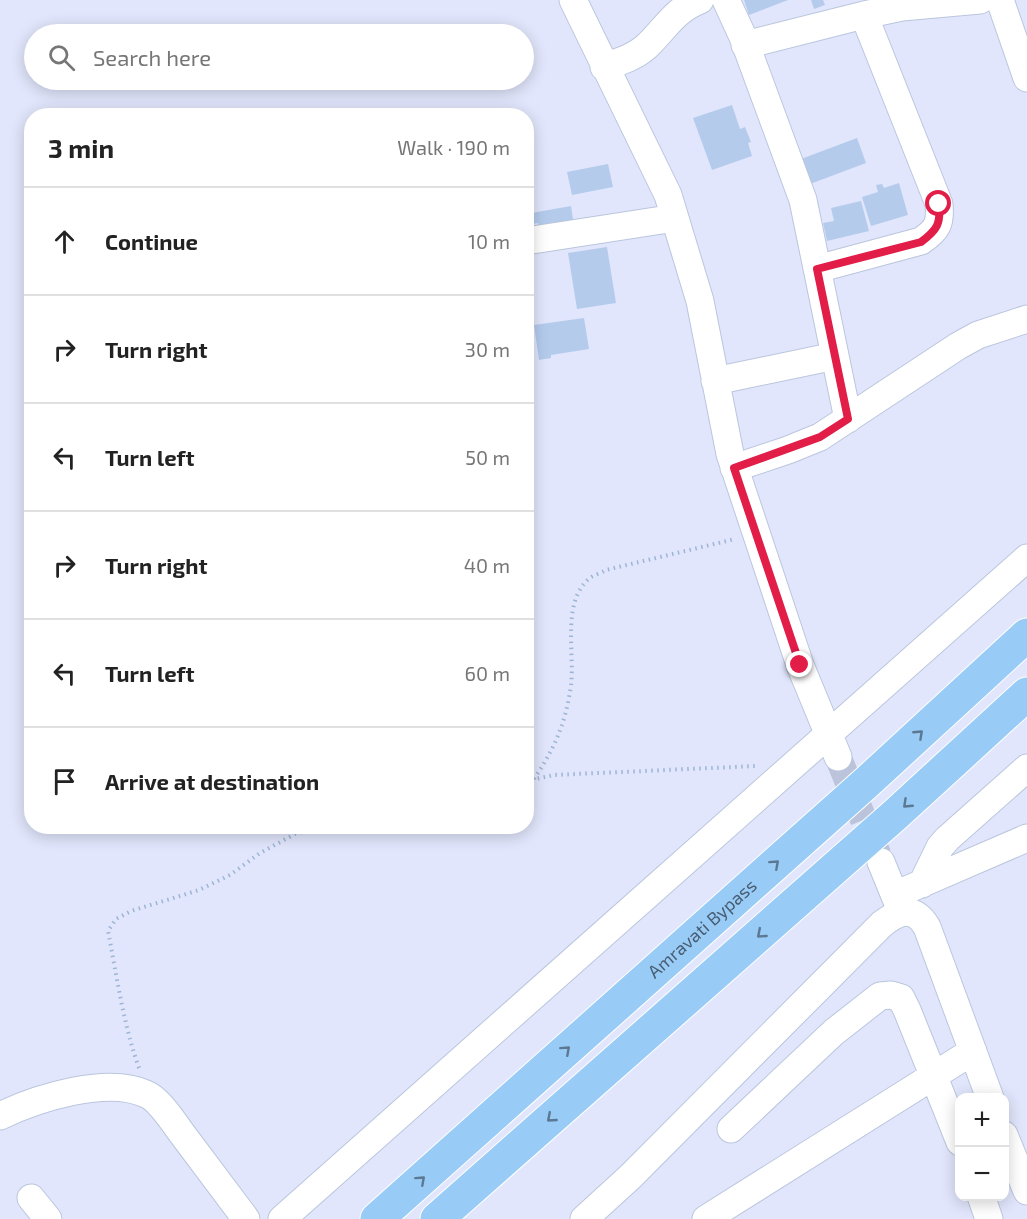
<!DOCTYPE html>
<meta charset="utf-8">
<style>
:root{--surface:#fff;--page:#f6f6f6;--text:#222;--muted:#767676;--line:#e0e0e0}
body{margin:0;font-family:"Exo 2",sans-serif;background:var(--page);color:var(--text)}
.controls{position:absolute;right:18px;bottom:18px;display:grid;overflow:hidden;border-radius:12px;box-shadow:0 3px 15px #0003}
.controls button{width:54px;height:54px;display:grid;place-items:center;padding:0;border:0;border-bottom:2px solid var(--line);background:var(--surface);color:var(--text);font:30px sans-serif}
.stop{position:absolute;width:18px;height:18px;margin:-14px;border:4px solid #e11d48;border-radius:50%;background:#fff}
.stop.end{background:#e11d48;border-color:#fff;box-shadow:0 2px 6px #0008}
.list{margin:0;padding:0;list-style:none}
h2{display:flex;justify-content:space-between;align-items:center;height:78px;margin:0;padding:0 24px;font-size:26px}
h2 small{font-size:20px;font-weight:400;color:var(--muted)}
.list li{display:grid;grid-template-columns:39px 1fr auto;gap:18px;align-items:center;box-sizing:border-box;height:108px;padding:0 24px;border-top:2px solid var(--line)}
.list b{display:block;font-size:22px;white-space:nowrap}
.list em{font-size:20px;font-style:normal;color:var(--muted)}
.icon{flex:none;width:33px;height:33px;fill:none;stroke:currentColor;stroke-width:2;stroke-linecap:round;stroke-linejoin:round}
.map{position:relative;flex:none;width:1027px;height:1219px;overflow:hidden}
.search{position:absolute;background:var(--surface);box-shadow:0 3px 15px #0003;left:24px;top:24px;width:510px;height:66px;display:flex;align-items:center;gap:15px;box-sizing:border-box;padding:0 21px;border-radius:33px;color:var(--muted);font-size:22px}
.panel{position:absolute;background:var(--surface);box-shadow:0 3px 15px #0003;left:24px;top:108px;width:510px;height:726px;border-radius:24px}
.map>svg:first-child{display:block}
</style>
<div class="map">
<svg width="1027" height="1219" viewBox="0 0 1027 1219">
<rect width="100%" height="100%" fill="#e1e6fc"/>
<path fill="#b4cbec" d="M744 0H788L749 15Z
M811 0H823L825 5 814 9Z
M732 105 740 129 745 127 751 142 748 143 752 156 712 170 693 118Z
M857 138 866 163 810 184 801 159Z
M608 164 613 187 572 195 567 172Z
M899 183 908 215 871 226 862 197 878 192 876 185 882 184 884 188Z
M861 201 869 231 827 241 823 223 834 221 831 208Z
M571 206 574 226 540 232 538 223 526 225V214Z
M607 247 616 303 577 309 568 253Z
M584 318 589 349 551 355V358L539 360 534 325Z"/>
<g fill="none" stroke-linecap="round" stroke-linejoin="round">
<path stroke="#bbc4da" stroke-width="27" stroke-dasharray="27 14" stroke-linecap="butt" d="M838 757 878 855"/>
<g stroke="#bac6dd" stroke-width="29">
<path id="minor" d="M573 0 668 195 700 301 730 454 800 665 838 757
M726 0 743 37 803 200 848 419
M1000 0 1027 78
M745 45 864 15 902 7 980 0
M604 67C619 62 635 57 647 46 666 28 673 11 700 0
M526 241 675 218
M817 269 921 241C937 230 941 224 939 204L864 15
M715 381 835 356
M734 468 788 450 820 437 958 346 978 335 1027 319
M881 862 901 911
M922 884 940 847 947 839 1027 768
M895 895 1027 838
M0 1116C37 1098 107 1076 146 1094 159 1099 174 1123 183 1135 204 1163 225 1191 246 1219
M731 1129 834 1032 880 996 891 995 901 998 907 1010 960 1142
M1004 1135 1027 1191
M981 1196 989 1219
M31 1198 48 1219
M282 1219 1027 558
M584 1219 630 1177 882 924C900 910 914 906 927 927L990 1098
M706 1219 973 1051"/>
</g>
<g stroke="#fff" stroke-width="35">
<g id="highway">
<path id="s1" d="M377 1219 866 783 1027 635"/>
<path d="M437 1219 896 814 1027 694"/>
</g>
</g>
<path stroke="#9cb5d5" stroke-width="4" stroke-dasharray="1.5 4.5" stroke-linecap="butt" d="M534 779C555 748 566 722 571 685 575 653 561 601 590 578 594 575 601 573 606 570L735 539
M526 781 554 775 756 766
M139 1068C123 1023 117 977 108 931L116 919 131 911 199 890 230 875 260 853 295 834 323 826"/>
<use href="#minor" stroke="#fff" stroke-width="27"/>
<use href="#highway" stroke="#98ccf6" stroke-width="33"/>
</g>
<defs><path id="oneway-chevron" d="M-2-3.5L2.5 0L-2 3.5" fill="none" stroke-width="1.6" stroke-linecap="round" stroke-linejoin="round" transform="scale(1.5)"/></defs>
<g stroke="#5c7893">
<use href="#oneway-chevron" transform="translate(919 734) rotate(-43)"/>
<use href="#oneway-chevron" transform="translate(907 804) rotate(137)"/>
<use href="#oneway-chevron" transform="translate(775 864) rotate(-42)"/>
<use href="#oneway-chevron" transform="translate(761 934) rotate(139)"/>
<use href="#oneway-chevron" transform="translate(566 1050) rotate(-42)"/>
<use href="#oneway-chevron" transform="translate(551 1118) rotate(139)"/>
<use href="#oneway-chevron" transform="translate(421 1180) rotate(-42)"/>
</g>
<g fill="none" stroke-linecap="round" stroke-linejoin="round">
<path stroke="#e11d48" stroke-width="8" d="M800 665 734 468 820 437 848 419 817 269 921 242C937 230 941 224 939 204"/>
</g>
<g text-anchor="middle" stroke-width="4.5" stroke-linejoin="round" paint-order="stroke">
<g font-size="18" fill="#485c72" stroke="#e6ecff">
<text dy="6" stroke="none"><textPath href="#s1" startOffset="436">Amravati Bypass</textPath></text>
</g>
</g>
</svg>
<div class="controls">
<button>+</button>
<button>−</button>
</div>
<div class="stop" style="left:939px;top:204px"></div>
<div class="stop end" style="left:800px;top:665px"></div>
<div class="search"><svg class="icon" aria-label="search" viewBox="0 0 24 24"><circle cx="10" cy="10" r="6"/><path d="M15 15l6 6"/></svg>Search here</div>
<section class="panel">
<h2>3 min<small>Walk · 190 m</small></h2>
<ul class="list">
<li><svg class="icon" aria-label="ahead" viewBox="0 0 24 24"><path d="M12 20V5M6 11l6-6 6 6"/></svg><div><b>Continue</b></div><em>10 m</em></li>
<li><svg class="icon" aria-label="right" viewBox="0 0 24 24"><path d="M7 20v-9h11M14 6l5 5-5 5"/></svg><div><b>Turn right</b></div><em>30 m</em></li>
<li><svg class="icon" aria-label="left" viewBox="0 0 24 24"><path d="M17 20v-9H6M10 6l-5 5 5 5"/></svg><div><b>Turn left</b></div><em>50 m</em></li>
<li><svg class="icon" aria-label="right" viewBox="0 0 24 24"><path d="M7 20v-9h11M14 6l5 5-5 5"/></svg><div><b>Turn right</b></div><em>40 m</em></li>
<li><svg class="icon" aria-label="left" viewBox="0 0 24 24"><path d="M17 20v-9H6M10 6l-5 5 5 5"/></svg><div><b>Turn left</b></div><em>60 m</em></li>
<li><svg class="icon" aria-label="arrive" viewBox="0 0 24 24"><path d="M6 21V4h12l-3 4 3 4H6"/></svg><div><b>Arrive at destination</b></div></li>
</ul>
</section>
</div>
